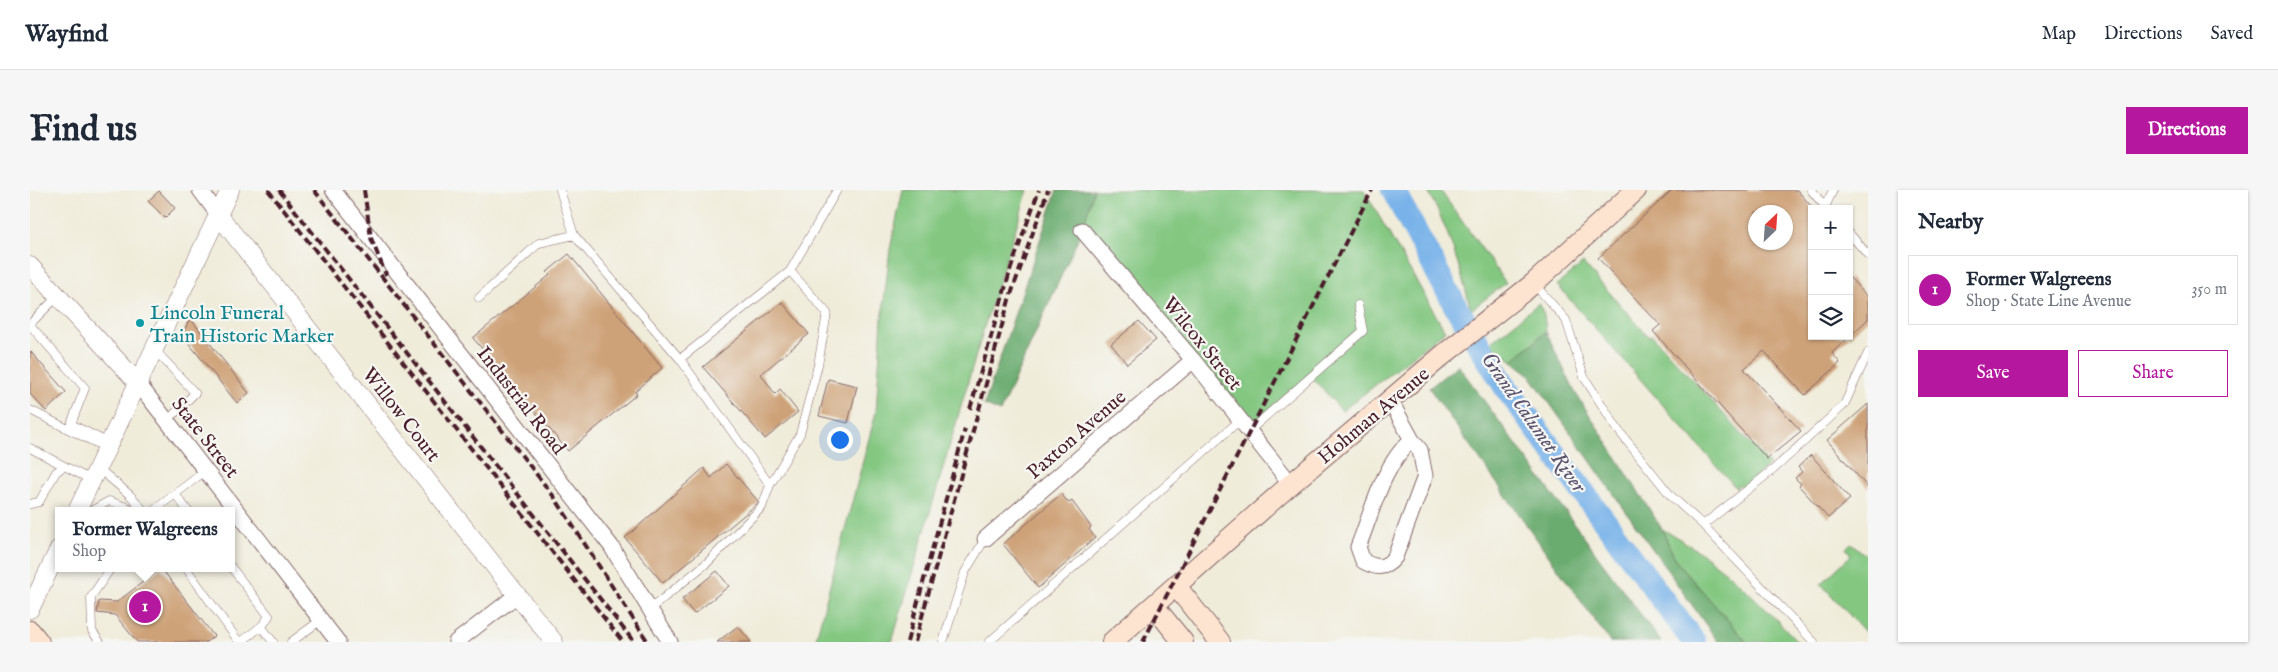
<!DOCTYPE html>
<meta charset="utf-8">
<style>
:root{--surface:#fff;--page:#f6f6f7;--text:#1f2937;--muted:#747a83;--line:#e0e1e3;--accent:#b5179e}
body{margin:0;font-family:"IM FELL English",serif;background:var(--page);color:var(--text)}
.controls{position:absolute;right:15px;top:15px;display:grid;overflow:hidden;border-radius:0px;box-shadow:0 1px 4px #0004}
.controls button{width:45px;height:45px;display:grid;place-items:center;padding:0;border:0;border-bottom:1px solid var(--line);background:var(--surface);color:var(--text);font:25px sans-serif}
.compass{position:absolute;left:1718px;top:15px;width:45px;height:45px;border-radius:50%;background:var(--surface);box-shadow:0 1px 4px #0004;rotate:25deg}
.you{position:absolute;left:809px;top:249px;width:18px;height:18px;margin:-12px;border:4px solid #fff;border-radius:50%;background:#1a73e8;box-shadow:0 0 0 8px #1a73e833}
.badge{display:grid;place-items:center;width:32px;height:32px;border-radius:50%;background:var(--accent);color:#fff;font-size:16px;font-weight:700}
.pin{position:absolute;translate:-50% -50%;border:2px solid #fff;box-shadow:0 1px 5px #0006}
.popup{position:absolute;left:25px;top:317px;width:180px;height:65px;box-sizing:border-box;display:grid;place-content:center;border-radius:0px;background:var(--surface);filter:drop-shadow(0 1px 4px #0005);font-size:16px;white-space:nowrap;color:var(--muted)}
.popup b{font-size:19px;color:var(--text)}
.popup::after{content:'';position:absolute;left:50%;top:100%;margin-left:-10px;border:10px solid transparent;border-top-color:var(--surface)}
.list{margin:0;padding:0;list-style:none}
h2{display:flex;justify-content:space-between;align-items:center;height:65px;margin:0;padding:0 20px;font-size:21px}
h2 small{font-size:16px;font-weight:400;color:var(--muted)}
.list li{display:grid;grid-template-columns:32px 1fr auto;gap:15px;align-items:center;box-sizing:border-box;height:70px;margin:0 10px 10px;padding:0 10px;border:1px solid var(--line);border-radius:0px}
.list b{display:block;font-size:19px;white-space:nowrap}
.list p{margin:0;font-size:16px;white-space:nowrap;color:var(--muted)}
.list em{font-size:16px;font-style:normal;color:var(--muted)}
.actions{display:flex;gap:10px;padding:15px 20px}
.actions a{flex:1;padding:11px 0;border:1px solid var(--accent);border-radius:0px;text-align:center;font-size:18px;color:var(--accent)}
.actions .main{background:var(--accent);color:#fff}
.icon{flex:none;width:28px;height:28px;fill:none;stroke:currentColor;stroke-width:2;stroke-linecap:round;stroke-linejoin:round}
.map{position:relative;flex:none;width:1838px;height:452px;overflow:hidden;border-radius:0px}
header{display:flex;align-items:center;gap:30px;box-sizing:border-box;height:70px;padding:0 25px;background:var(--surface);border-bottom:1px solid var(--line)}
header strong{font-size:24px}
nav{display:flex;gap:28px;margin-inline-start:auto;font-size:18px}
.intro{display:flex;align-items:center;justify-content:space-between;box-sizing:border-box;height:120px;padding:0 30px}
h1{margin:0;font-size:35px}
.button{padding:12px 22px;border-radius:0px;background:var(--accent);color:#fff;font-size:18px;font-weight:700}
main{display:flex;gap:30px;padding:0 30px}
aside{flex:1;background:var(--surface);border-radius:0px;box-shadow:0 1px 4px #0004}
.map>svg:first-child{display:block}
</style>
<header>
<strong>Wayfind</strong>
<nav><a>Map</a><a>Directions</a><a>Saved</a></nav>
</header>
<div class="intro"><h1>Find us</h1><a class="button">Directions</a></div>
<main>
<div class="map">
<svg width="1838" height="452" viewBox="0 0 1838 452">
<rect width="100%" height="100%" fill="#f6f6f2"/>
<filter id="ink" filterUnits="userSpaceOnUse"><feTurbulence type="fractalNoise" baseFrequency=".02" numOctaves="2"/><feDisplacementMap in="SourceGraphic" scale="10" xChannelSelector="R" yChannelSelector="G"/><feConvolveMatrix kernelMatrix="1 2 1 2 8 2 1 2 1" color-interpolation-filters="sRGB"/></filter>
<filter id="wash" filterUnits="userSpaceOnUse"><feTurbulence type="fractalNoise" baseFrequency=".0096" numOctaves="4" result="noise"/><feDisplacementMap in="SourceGraphic" scale="20" xChannelSelector="R" yChannelSelector="G"/><feGaussianBlur stdDeviation="1.12" result="paint"/><feColorMatrix in="noise" values="0 0 0 0 0 0 0 0 0 0 0 0 0 0 0 0 0 1.4 0 .05"/><feComposite in="paint" operator="in"/></filter>
<g filter="url(#wash)">
<rect width="100%" height="100%" fill="#f0ecda"/>
<path fill="#83c781" stroke="#667356" d="M873 0H998L956 131 862 452H785L846 222 852 129 860 59Z
M1064 0H1334L1415 141 1312 221 1281 186 1219 241 1052 40Z
M1397 0H1410L1476 93 1441 120C1430 78 1418 37 1397 0Z
M1553 73 1619 147 1622 145 1740 275 1712 297 1709 294 1706 298 1527 95Z
M1509 113 1514 125 1516 141 1482 171 1460 153Z
M1632 339C1687 368 1725 407 1768 452H1717L1646 371Z
M1821 353 1838 367V445L1791 394 1821 365 1816 358Z"/>
<path fill="#6aac6f" stroke="#5a664d" d="M1027 0H1064L1052 40 970 222 954 215Z
M1516 142 1545 202 1632 339 1646 371 1717 452H1688L1499 184 1482 171Z
M1428 175 1631 452H1580L1399 198Z"/>
<g fill="none" stroke-linecap="round" stroke-linejoin="round">
<path stroke="#78b2e9" stroke-width="24" d="M1363 0 1426 117 1476 198 1664 452"/>
</g>
<g id="blocks">
<path fill="#cea278" fill-rule="evenodd" d="M1642 0H1767L1782 17V146H1819V87L1838 107V129L1802 163 1810 173 1775 205 1734 161 1714 179 1771 241 1737 269 1623 141 1630 135 1568 68ZM1726 22H1756V52H1726Z
M129 1 145 18 135 28 118 11Z
M539 64 632 178 605 202 607 204 538 261 443 148 520 85 517 82Z
M752 112 779 144 731 184 745 204 750 199 768 222 735 249 673 177Z
M160 128 219 203 207 213 152 145Z
M1109 131 1126 150 1097 174 1081 154Z
M0 161 36 202 16 221 0 204Z
M798 189 827 196 818 233 789 226Z
M1838 214V298L1797 250Z
M1781 265 1820 309 1798 328 1769 296 1771 294 1765 288 1772 282 1768 277Z
M696 274 728 311 727 314 633 393 595 348 674 278 681 288Z
M1031 304 1039 313 1042 311 1061 337 1059 339 1065 348 1008 398 973 354Z
M131 378 184 446 176 452H107L85 425 67 423 69 411 87 412Z
M687 381 699 396 664 424 652 409Z
M708 436 721 452H687Z"/>
</g>
</g>
<g filter="url(#ink)">
<use href="#blocks" fill-opacity="0" stroke="#846768" stroke-width="1"/>
<g fill="none" stroke-linecap="round" stroke-linejoin="round">
<g stroke="#846768" stroke-width="9">
<path id="service" d="M530 0 544 45
M1781 0 1797 19
M1795 17 1803 0
M1819 43 1838 65
M1505 95 1536 130 1554 187 1588 240 1641 306 1673 335
M449 108 509 53 544 45 650 169 740 295 732 317 678 372 620 419
M0 134 28 106
M0 135 55 198 41 234 79 253
M125 160 165 203 137 231
M650 169 760 81 807 0
M0 220 76 258
M1219 241 1333 141 1328 115
M0 258 61 290
M68 278 100 305 114 321
M740 295 770 244 788 175 797 123 760 81
M145 304 158 321
M0 314 9 312 26 282 33 277
M61 321 79 311 108 321
M123 321 175 281
M201 377 239 426 233 435 211 452
M156 378 209 452
M231 436 243 452
M70 452 62 441 61 407 81 378
M261 452 291 430
M913 452 935 382 955 349
M959 452 1210 230
M1784 452 1673 335 1744 279 1814 215 1838 163"/>
</g>
<g stroke="#846768" stroke-width="17">
<path id="minor" d="M170 0 187 23
M303 0 581 356 640 452
M1052 40 1163 170 1261 294
M107 192 308 452
M1360 210 1382 250 1390 260 1395 286 1365 367C1355 380 1345 378 1333 371L1328 357 1330 352C1342 321 1355 271 1382 250
M955 349 1163 170
M426 452 487 405"/>
</g>
<g stroke="#846768" stroke-width="19">
<path id="tertiary" d="M187 23 524 452
M0 76 107 192
M47 321 200 0
M0 419 29 359"/>
</g>
<g stroke="#846768" stroke-width="22">
<path id="secondary" d="M1146 396 1190 452
M1124 416 1153 452
M0 441 9 452
M1082 452 1261 294 1413 165 1504 93 1606 0"/>
</g>
<use href="#service" stroke="#fff" stroke-width="8"/>
<use href="#minor" stroke="#fff" stroke-width="15"/>
<use href="#tertiary" stroke="#fff" stroke-width="18"/>
<use href="#secondary" stroke="#fde4d1" stroke-width="20"/>
<path stroke="#4a1f2b" stroke-width="4" stroke-dasharray="8 4" stroke-linecap="butt" d="M238 0 593 452
M249 0 604 452
M284 0 525 308 618 452
M334 0 341 48 356 85
M940 219 981 78 1009 0
M877 452 935 239
M885 452 979 110 1018 0
M1113 452 1342 0"/>
</g>
</g>
<circle fill="#0f9aa8" stroke="#f6f6f2" stroke-width="2" cx="110" cy="133" r="5"/>
<g text-anchor="middle" stroke-width="4.5" stroke-linejoin="round" paint-order="stroke">
<g font-size="20" fill="#0d838f" stroke="#f6f6f2" text-anchor="start">
<text x="120" y="129">Lincoln Funeral<tspan x="120" dy="23">Train Historic Marker</tspan></text>
</g>
<g font-size="20" fill="#4a1f2b" stroke="#f6f6f2">
<text transform="translate(1173 153) rotate(51)" y="7">Wilcox Street</text>
<text transform="translate(492 210) rotate(52)" y="7">Industrial Road</text>
<text transform="translate(372 224) rotate(52)" y="7">Willow Court</text>
<text transform="translate(1343 225) rotate(-40)" y="7">Hohman Avenue</text>
<text transform="translate(1046 244) rotate(-41)" y="7">Paxton Avenue</text>
<text transform="translate(176 247) rotate(52)" y="7">State Street</text>
</g>
<g font-size="21" font-style="italic" fill="#5a526e" stroke="#f6f6f2">
<text transform="translate(1504 232) rotate(55)" y="7">Grand Calumet River</text>
</g>
</g>
</svg>
<div class="controls">
<button>+</button>
<button>−</button>
<button><svg class="icon" aria-label="layers" viewBox="0 0 24 24"><path d="M12 4l9 5-9 5-9-5zM3 14l9 5 9-5"/></svg></button>
</div>
<svg class="compass" viewBox="-18 -18 36 36"><path d="M0-13l5 13h-10z" fill="#e53935"/><path d="M0 13l5-13h-10z" fill="#747a83"/></svg>
<div class="you"></div>
<div class="pin badge" style="left:115px;top:417px">1</div>
<div class="popup"><b>Former Walgreens</b>Shop</div>
</div>
<aside>
<h2>Nearby<small></small></h2>
<ul class="list">
<li><span class="badge">1</span><div><b>Former Walgreens</b><p>Shop · State Line Avenue</p></div><em>350 m</em></li>
</ul>
<div class="actions"><a class="main">Save</a><a>Share</a></div>
</aside>
</main>
